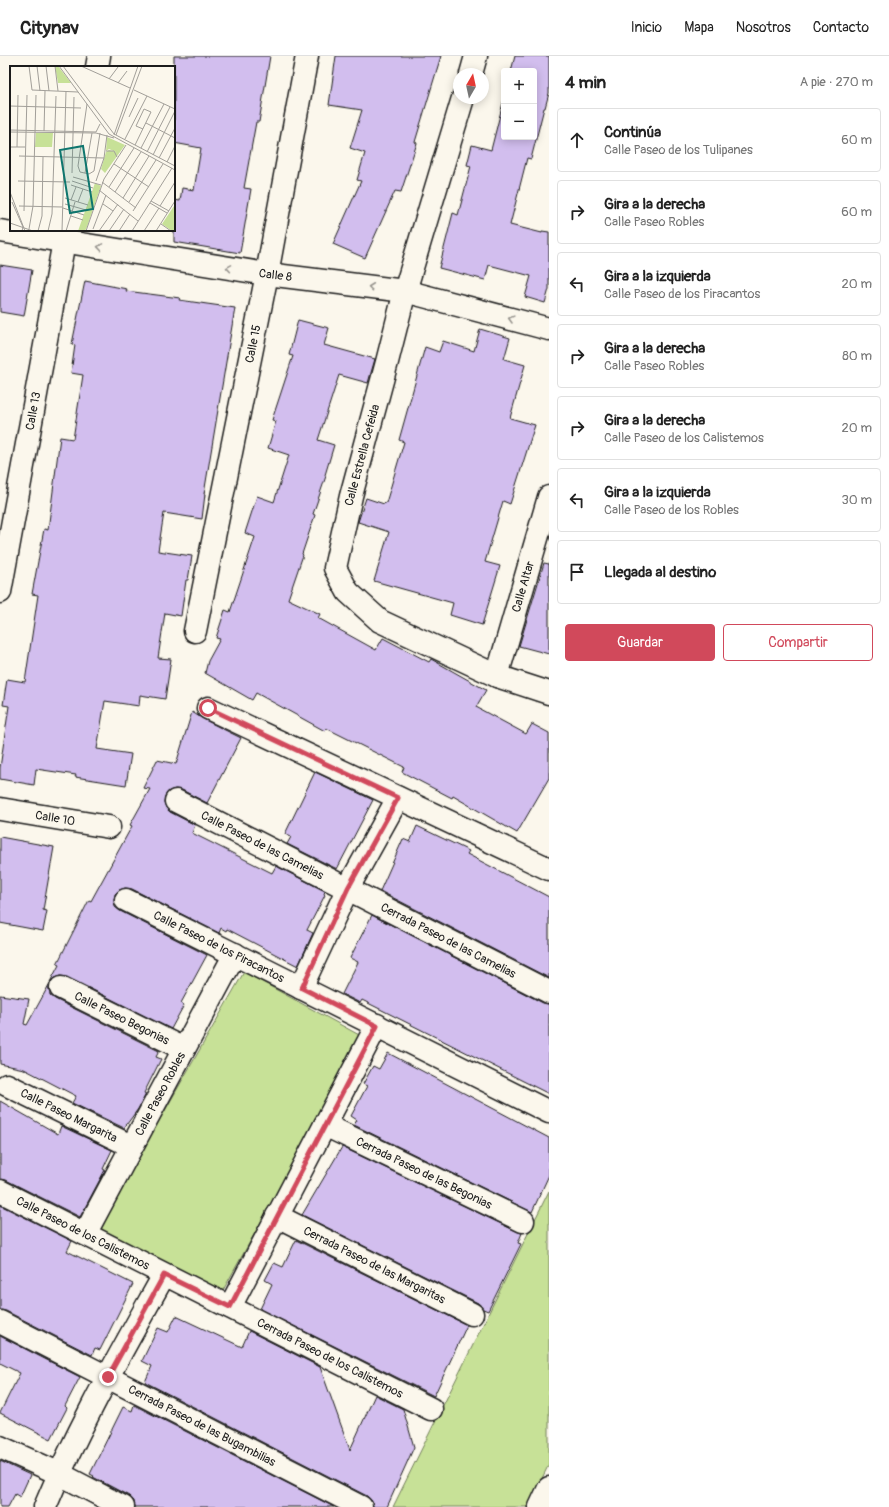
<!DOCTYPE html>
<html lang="es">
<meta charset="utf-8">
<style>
:root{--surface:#fff;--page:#f6f6f6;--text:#222;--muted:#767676;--line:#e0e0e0;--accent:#d1495b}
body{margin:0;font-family:Pangolin,sans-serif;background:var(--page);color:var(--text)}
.controls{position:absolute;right:12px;top:12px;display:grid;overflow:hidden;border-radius:4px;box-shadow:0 2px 10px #0003}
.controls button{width:36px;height:36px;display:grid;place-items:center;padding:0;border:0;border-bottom:1px solid var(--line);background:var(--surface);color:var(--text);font:20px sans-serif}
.compass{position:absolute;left:453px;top:12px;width:36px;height:36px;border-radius:50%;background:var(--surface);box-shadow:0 2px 10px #0003;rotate:9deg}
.stop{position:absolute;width:12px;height:12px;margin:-9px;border:3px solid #d1495b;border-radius:50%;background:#fff}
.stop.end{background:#d1495b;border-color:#fff;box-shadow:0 1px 4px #0008}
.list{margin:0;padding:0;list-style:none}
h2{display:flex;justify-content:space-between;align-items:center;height:52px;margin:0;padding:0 16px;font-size:17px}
h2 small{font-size:13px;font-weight:400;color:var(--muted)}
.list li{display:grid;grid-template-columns:26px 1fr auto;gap:12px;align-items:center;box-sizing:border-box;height:64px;margin:0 8px 8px;padding:0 8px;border:1px solid var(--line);border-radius:4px}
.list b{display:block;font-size:15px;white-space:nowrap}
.list p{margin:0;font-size:13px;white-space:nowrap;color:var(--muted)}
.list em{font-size:13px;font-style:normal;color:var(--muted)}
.actions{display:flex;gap:8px;padding:12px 16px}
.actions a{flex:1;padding:9px 0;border:1px solid var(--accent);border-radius:4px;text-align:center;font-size:14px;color:var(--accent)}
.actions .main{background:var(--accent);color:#fff}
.icon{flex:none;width:22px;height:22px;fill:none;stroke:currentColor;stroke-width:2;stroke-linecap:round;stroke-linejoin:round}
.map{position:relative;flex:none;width:549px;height:1451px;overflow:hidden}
header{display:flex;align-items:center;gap:24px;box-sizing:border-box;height:56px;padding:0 20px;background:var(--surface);border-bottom:1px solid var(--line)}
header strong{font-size:19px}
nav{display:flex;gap:22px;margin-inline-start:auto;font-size:14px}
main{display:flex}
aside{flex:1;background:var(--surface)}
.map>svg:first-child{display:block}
</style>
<header>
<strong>Citynav</strong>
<nav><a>Inicio</a><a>Mapa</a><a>Nosotros</a><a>Contacto</a></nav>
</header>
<main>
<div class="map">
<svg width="549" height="1451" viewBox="0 0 549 1451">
<rect width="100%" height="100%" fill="#fbf7ec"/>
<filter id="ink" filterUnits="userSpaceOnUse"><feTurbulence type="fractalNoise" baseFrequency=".025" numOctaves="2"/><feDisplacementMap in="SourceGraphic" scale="8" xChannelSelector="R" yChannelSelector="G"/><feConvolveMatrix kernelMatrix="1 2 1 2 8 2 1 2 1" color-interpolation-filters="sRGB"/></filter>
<g filter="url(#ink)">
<path fill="#c7e197" stroke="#727e5a" d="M244 916 361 980 266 1157 222 1236 98 1172Z
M549 1135V1408L528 1451H393Z"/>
<path fill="#d2beee" stroke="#1c1c1c" d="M174 0H270L259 66H256L244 132 251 133 240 197 174 186V144L180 145 182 132 194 134 201 92 174 87Z
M336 0H441L415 86 417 87 401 136 395 135 365 202 333 188 361 125 357 124 365 97 350 92 362 54 329 49Z
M515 0H549V37L545 52H544L531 103 527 102 510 169 542 177V175L549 176V233L545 247 525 241 531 220 489 209 485 224 439 212 453 157 458 159 471 110 467 109 472 89 491 94 504 43V81H534V15H511Z
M0 209 32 214 24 260 0 256Z
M85 225 127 233 126 235 180 242 179 244 235 252 204 438H205L202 463 164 457 158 495 192 500 188 524H186L181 560 165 557 158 602 171 603 165 643 140 639 139 650 105 645 97 693 131 698 126 729 75 721 76 719 36 713 34 729 0 723V712L9 650 3 649 7 623 25 626 38 539 32 538 44 473 48 474 60 381 73 383 83 319 71 317 75 289 72 288Z
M298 264 329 272 324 289 375 303 368 327 339 319 318 384 334 389 325 419 326 420 313 458 315 459 302 498 303 499 288 543 320 558 318 562 376 594 383 582 429 606 431 603 486 634 476 651 526 678 532 668 549 677V722L517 777 453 740 452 742 402 716 404 711 326 672 325 675 256 637 252 644 205 617 208 605 220 583 216 582 225 554 230 556 255 481 245 477 257 440 274 446 289 399 268 392 276 365 272 364 293 300 289 299Z
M480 273 510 282 504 303 525 309 510 362 535 369 510 448 503 445 485 506 500 510 482 569 450 559 453 547 374 525 389 476 358 466 366 442 384 448 385 447H386L404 386 399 384 425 291 439 296 443 285 474 295Z
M544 507 549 508V598L519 590Z
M192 656 203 663 241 682 207 747 182 734 175 733 169 735 165 740 164 746 166 752 170 756 195 769 192 777 272 817 276 810 325 835 324 838 325 839 307 874 313 877 298 910 227 873 226 875 221 872 219 877 132 833 125 832 119 834 115 838 114 844 115 851 120 855 207 899 181 947 184 949 171 973 67 921 60 920 54 922 50 926 59 909 57 908 89 844 91 845 132 770 130 769 150 733 143 732 157 704 176 708Z
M315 716 373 744 337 813 287 788 291 781 285 778Z
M417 770 469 795 467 798 549 841V922L380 835 403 783 410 786Z
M0 781 54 791 43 854 47 855 43 875 0 867Z
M372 859 543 947 549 948V1038L362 944 360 947 342 938 358 906 350 902Z
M50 927 49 932 50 939 55 943 159 995 156 1001 161 1003 144 1037 146 1038 138 1053 124 1072 72 1047 76 1040 24 1013 0 1008V939L29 943 24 968 27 969Z
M388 997 549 1082V1119L532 1156 354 1069 357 1064 351 1060 367 1030 363 1028 373 1010 379 1013Z
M0 1045 58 1078 61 1070 112 1094 103 1113 105 1114 80 1161 6 1124 0 1123Z
M342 1091 518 1176 522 1177 518 1187 521 1188 488 1255 483 1253 478 1247 302 1159Z
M0 1149 72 1185 67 1195 133 1228 100 1294 95 1292 92 1299 6 1255 0 1254Z
M296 1184 467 1269 434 1340 260 1253 272 1228 265 1224 274 1207 283 1211Z
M176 1260 242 1291 249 1275 320 1311 350 1394 375 1339 403 1353 414 1391 387 1451H373L372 1445 367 1440 145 1326 152 1310 142 1305 158 1272 168 1276Z
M0 1280 80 1321 65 1350 67 1352 51 1383 0 1357 20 1317 0 1307Z
M134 1349 334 1451H135L134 1445 129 1440 93 1421 94 1420 90 1418 123 1351 132 1355Z
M0 1405 30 1419 20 1441 15 1438 8 1451H0Z"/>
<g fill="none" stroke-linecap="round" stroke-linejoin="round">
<g stroke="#1c1c1c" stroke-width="25">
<g id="minor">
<path d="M97 11 99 0"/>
<path d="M471 18 476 0"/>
<path d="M463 42 405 235 387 306 351 440 335 512 348 536 380 565 497 620 549 637"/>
<path id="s1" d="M0 175 267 218 405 235 549 273"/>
<path id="s2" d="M0 536 66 174"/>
<path id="s3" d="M195 575 267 218 307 0"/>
<path id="s4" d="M497 620 549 441"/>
<path d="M208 652 549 813"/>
<path id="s5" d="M176 745 549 936"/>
<path id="s6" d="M0 753 109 771"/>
<path id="s7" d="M126 844 549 1056"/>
<path id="s8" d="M61 932 184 993"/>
<path d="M301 932 348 832 398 742"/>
<path id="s9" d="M7 1029 131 1090"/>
<path id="s10" d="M325 1069 523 1165"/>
<path id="s11" d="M0 1135 431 1353"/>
<path id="s12" d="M277 1160 472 1258"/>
<path id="s13" d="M85 1178 235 898"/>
<path d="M230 1251 377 969"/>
<path id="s14" d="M0 1266 361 1451"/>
<path d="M0 1391 58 1417 123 1451"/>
<path d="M45 1451C78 1371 122 1295 164 1219"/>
<path d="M540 1451 549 1432"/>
</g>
</g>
<use href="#minor" stroke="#fbf7ec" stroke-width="22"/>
</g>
<defs><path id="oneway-chevron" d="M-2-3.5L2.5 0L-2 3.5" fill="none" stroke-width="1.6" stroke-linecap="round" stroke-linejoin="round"/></defs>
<g stroke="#97948e">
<use href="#oneway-chevron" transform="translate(100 191) rotate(-171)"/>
<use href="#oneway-chevron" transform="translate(229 212) rotate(-171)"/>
<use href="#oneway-chevron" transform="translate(371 231) rotate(-173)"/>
<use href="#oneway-chevron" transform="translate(511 263) rotate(-165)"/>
</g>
</g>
<g fill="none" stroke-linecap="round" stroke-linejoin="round" filter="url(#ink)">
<path stroke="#d1495b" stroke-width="5" d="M108 1321 164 1219 230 1251 377 970 302 932 348 832 398 742 208 652"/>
</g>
<g text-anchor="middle" stroke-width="3" stroke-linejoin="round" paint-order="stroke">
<g font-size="12" fill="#1c1c1c" stroke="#fbf7ec">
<text dy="4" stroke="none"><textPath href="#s1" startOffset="279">Calle 8</textPath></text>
<text dy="4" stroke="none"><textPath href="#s3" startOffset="293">Calle 15</textPath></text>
<text dy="4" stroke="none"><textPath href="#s2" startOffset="184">Calle 13</textPath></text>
<text transform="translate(362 399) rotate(-75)" y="4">Calle Estrella Cefeida</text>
<text dy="4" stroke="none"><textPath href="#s4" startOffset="93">Calle Altar</textPath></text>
<text dy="4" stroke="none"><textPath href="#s6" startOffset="56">Calle 10</textPath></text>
<text dy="4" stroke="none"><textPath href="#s5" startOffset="97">Calle Paseo de las Camelias</textPath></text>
<text dy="4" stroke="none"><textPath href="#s5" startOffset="306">Cerrada Paseo de las Camelias</textPath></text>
<text dy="4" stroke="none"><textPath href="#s7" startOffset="104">Calle Paseo de los Piracantos</textPath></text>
<text dy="4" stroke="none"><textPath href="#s8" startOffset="68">Calle Paseo Begonias</textPath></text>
<text dy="4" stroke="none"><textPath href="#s13" startOffset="159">Calle Paseo Robles</textPath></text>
<text dy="4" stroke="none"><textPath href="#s9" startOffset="69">Calle Paseo Margarita</textPath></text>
<text dy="4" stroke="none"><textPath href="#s10" startOffset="110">Cerrada Paseo de las Begonias</textPath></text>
<text dy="4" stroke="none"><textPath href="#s11" startOffset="93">Calle Paseo de los Calistemos</textPath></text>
<text dy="4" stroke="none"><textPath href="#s12" startOffset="109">Cerrada Paseo de las Margaritas</textPath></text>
<text dy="4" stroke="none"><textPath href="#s11" startOffset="370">Cerrada Paseo de los Calistemos</textPath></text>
<text dy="4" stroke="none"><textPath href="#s14" startOffset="227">Cerrada Paseo de las Bugambilias</textPath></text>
</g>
</g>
<g transform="translate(10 10)">
<rect width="165" height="165" fill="#fbf7ec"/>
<path d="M45 0H48L61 17H48ZM26 67H43L42 81H25ZM97 71 115 79 95 107 91 103 96 86 99 84 106 86 99 83 96 85ZM85 117 91 120 77 161 75 165H68ZM164 140 165 165H162L152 158Z" fill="#c7e197"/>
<path fill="none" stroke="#a29f99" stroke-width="1" d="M19 0 22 24 68 26M27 0 30 25M36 0 39 25M45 0 48 25M49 0 99 68 165 104M53 0 104 68 165 100M71 0 120 22M99 13 108 1M108 17 117 5M124 24 165 43M77 38 68 100 70 106 79 108 84 105 90 67M0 40 71 42M119 51 128 32M136 57 165 72M0 64 86 66 90 58M34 65 35 25M0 66 86 67 104 72M104 69 128 0M106 69 132 0M115 73 137 30M125 79 126 77 141 46 134 43 126 60 133 63M0 81H15M7 81 8 29M131 82 154 38M96 85H104L107 91M137 86 160 41M143 89 165 45M9 90 94 92M149 92 165 62M157 96 165 80M104 98 139 121M62 107 64 31M75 107 82 67M63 111 91 119M8 115 60 116M62 115 83 122M86 115 94 92 97 69M92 116 126 142M61 119 82 126M99 121 124 82M89 124 128 155M0 126 15 165M105 126 131 86M55 132 78 139M113 132 139 90M61 134 66 121M141 135 159 145M2 136 13 161 12 165M68 136 73 123M119 136 146 94M140 137 157 147M55 138 76 144M93 138 103 145M9 140 52 141M150 140 165 116M53 142 74 149M14 145 17 29M123 145 153 98M61 150 73 154M0 157 23 165M151 158 161 165M19 163 23 140 26 29M83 163 96 129M28 165 32 150 33 91M38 165 42 148 46 30M52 165 56 25M56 165 65 136M76 165 94 113 116 79M89 165 108 138M99 165 114 143M109 165 120 148M122 165 162 102M134 165 149 142M146 165 165 135"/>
<path fill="#0f766e" fill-opacity="0.15" stroke="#0f766e" stroke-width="2" d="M73 80 83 143 60 147 50 84Z"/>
<rect width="165" height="165" fill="none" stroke="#1c1c1c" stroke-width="2"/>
</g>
</svg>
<div class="controls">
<button>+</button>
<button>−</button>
</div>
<svg class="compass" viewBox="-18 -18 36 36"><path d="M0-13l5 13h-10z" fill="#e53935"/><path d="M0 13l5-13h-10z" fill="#767676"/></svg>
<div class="stop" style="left:208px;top:652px"></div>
<div class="stop end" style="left:108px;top:1321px"></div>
</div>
<aside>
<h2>4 min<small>A pie · 270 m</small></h2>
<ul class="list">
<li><svg class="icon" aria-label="ahead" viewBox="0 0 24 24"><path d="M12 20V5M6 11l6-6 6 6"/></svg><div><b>Continúa</b><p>Calle Paseo de los Tulipanes</p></div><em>60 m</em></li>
<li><svg class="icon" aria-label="right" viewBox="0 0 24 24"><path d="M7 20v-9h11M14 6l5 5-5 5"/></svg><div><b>Gira a la derecha</b><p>Calle Paseo Robles</p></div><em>60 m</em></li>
<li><svg class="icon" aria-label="left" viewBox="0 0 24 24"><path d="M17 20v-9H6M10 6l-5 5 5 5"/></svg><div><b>Gira a la izquierda</b><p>Calle Paseo de los Piracantos</p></div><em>20 m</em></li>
<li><svg class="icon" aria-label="right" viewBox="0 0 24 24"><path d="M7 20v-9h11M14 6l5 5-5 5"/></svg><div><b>Gira a la derecha</b><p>Calle Paseo Robles</p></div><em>80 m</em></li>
<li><svg class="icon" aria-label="right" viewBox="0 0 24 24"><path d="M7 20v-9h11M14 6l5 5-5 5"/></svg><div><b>Gira a la derecha</b><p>Calle Paseo de los Calistemos</p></div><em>20 m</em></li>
<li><svg class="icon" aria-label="left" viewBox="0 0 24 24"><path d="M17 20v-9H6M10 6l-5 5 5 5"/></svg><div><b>Gira a la izquierda</b><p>Calle Paseo de los Robles</p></div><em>30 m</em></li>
<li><svg class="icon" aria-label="arrive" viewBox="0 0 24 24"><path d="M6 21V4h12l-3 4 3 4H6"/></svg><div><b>Llegada al destino</b></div></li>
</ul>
<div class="actions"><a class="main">Guardar</a><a>Compartir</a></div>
</aside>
</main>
